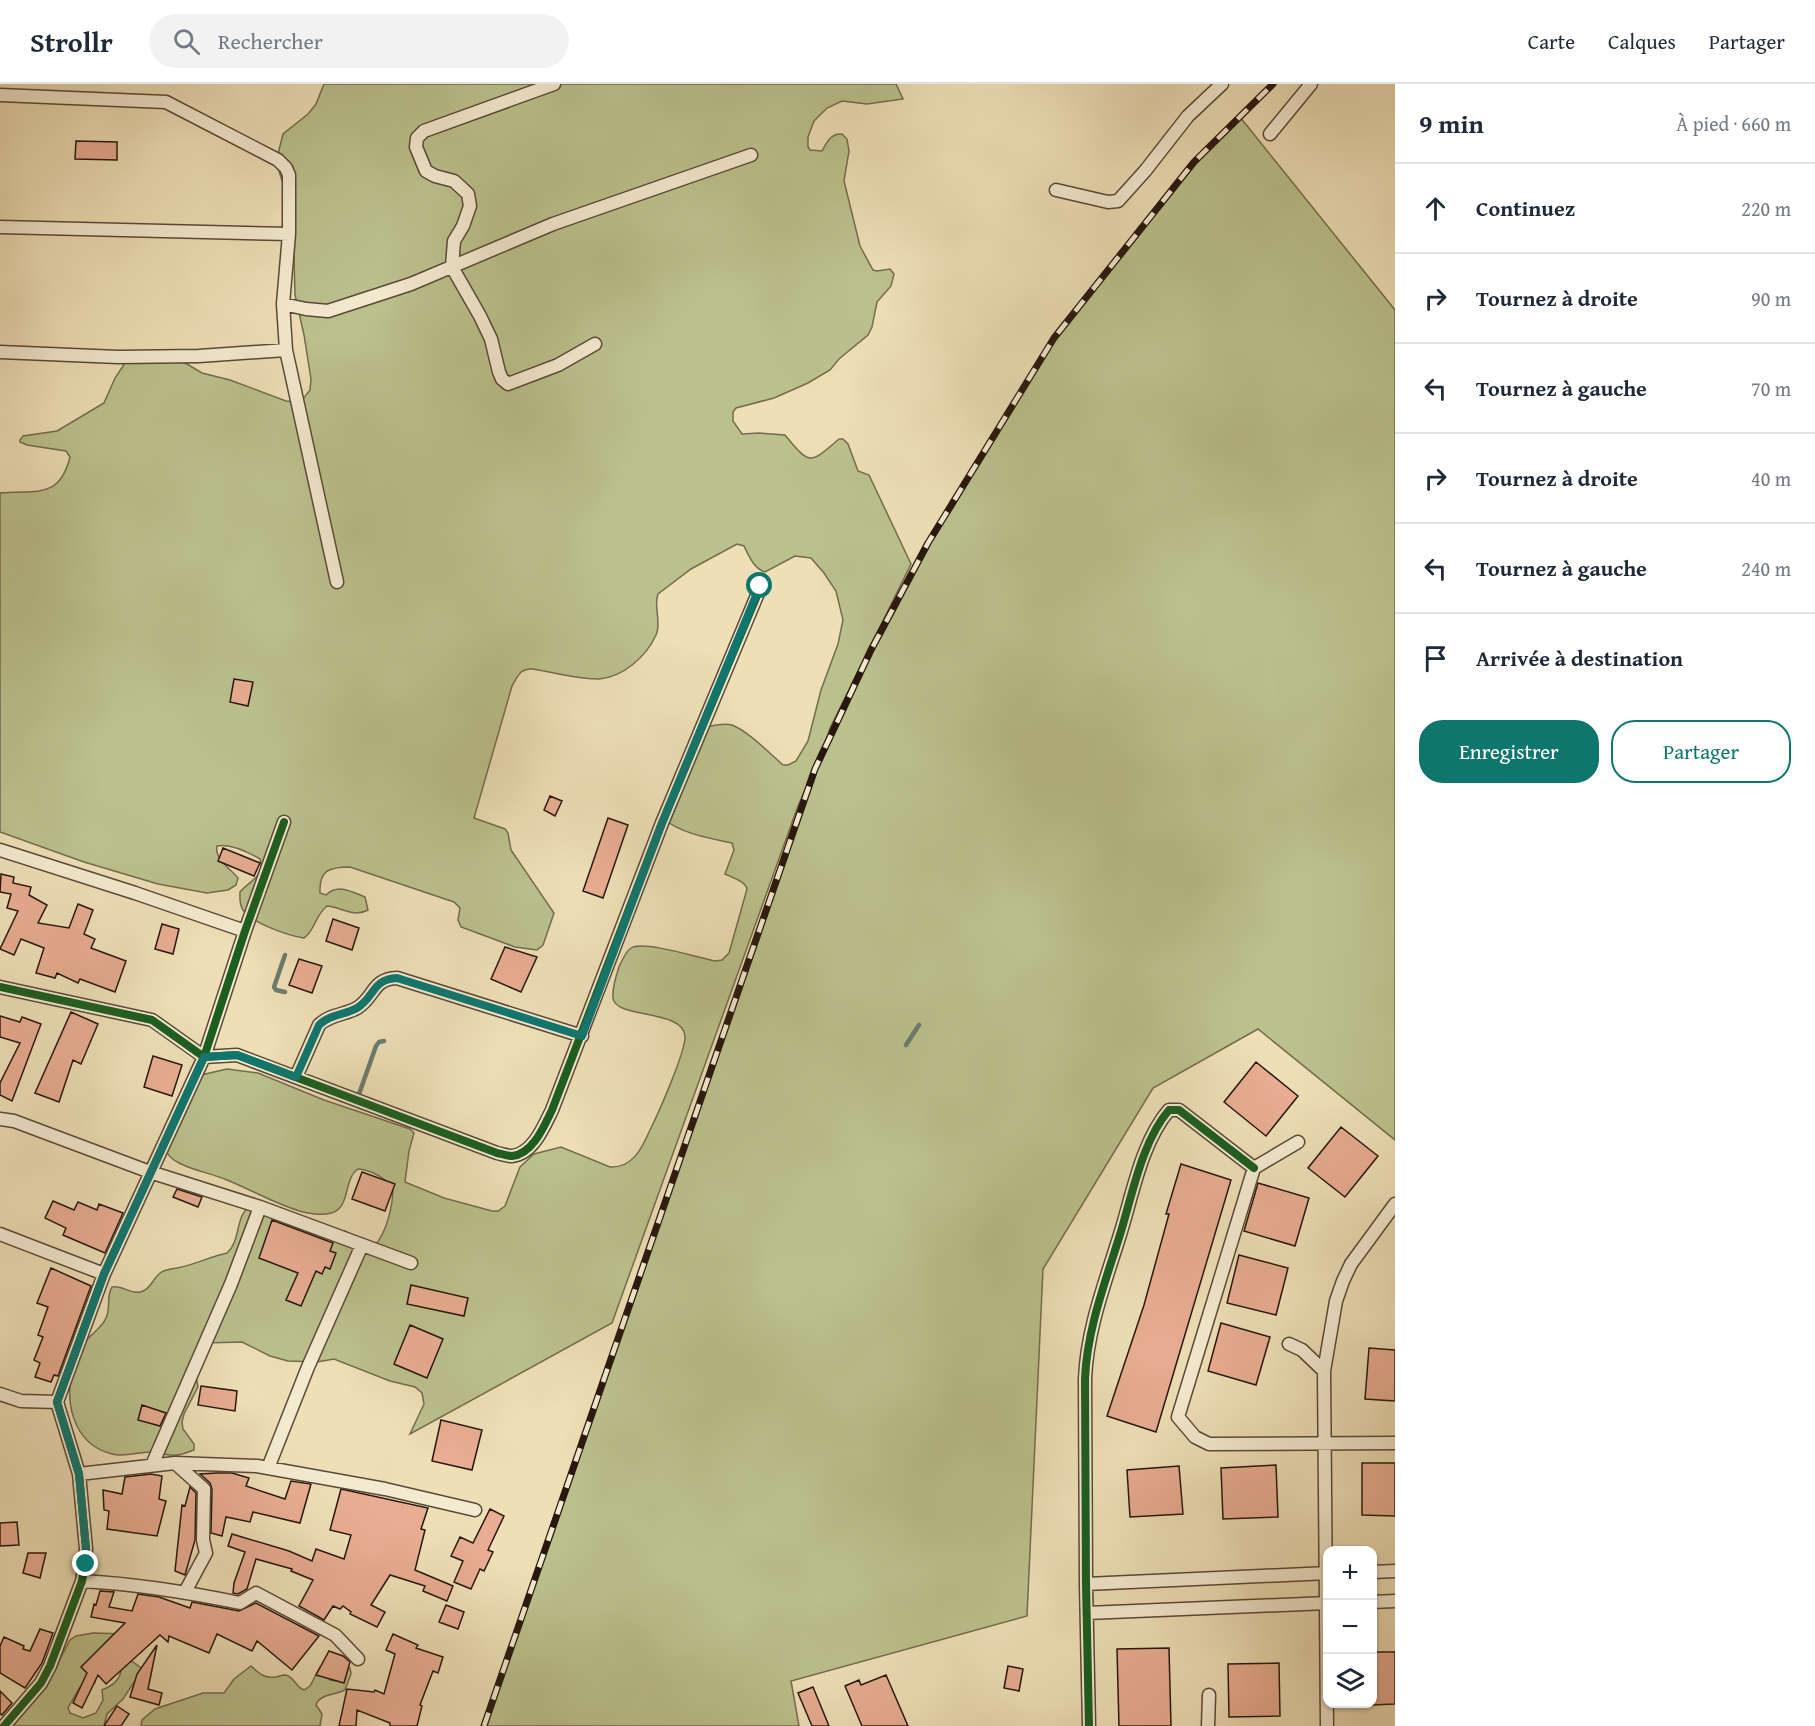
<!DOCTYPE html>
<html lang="fr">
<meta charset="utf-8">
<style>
:root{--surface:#fff;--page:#f2f2f3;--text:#1f2937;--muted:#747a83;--line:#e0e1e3;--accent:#0f766e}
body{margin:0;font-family:"Gentium Book Plus",serif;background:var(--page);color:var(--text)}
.controls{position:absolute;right:18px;bottom:18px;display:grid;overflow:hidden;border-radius:12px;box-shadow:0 2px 4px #0004}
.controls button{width:54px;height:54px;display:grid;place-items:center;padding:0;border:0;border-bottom:2px solid var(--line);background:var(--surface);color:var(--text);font:30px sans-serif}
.stop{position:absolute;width:18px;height:18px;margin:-14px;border:4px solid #0f766e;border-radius:50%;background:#fff}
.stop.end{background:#0f766e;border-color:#fff;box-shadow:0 2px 6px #0008}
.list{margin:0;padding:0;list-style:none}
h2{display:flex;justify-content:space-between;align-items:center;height:78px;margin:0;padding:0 24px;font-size:26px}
h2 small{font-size:20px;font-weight:400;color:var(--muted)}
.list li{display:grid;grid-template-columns:39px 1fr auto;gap:18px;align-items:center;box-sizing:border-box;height:90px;padding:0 24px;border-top:2px solid var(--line)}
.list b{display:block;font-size:22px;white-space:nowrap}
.list em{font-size:20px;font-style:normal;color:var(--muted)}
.actions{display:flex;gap:12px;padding:18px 24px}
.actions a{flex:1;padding:14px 0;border:2px solid var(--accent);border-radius:24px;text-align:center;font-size:21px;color:var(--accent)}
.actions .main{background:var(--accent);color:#fff}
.icon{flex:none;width:33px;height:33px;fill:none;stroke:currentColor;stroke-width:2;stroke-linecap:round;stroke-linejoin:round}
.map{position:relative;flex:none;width:1395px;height:1642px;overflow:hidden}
header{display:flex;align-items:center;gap:36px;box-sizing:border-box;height:84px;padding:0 30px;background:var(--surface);border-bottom:2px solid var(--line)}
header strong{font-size:28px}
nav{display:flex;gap:33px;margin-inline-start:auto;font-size:21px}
.search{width:420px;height:54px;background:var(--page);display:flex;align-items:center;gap:15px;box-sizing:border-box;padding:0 21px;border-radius:33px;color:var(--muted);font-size:22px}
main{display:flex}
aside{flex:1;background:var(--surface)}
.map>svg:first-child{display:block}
</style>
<header>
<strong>Strollr</strong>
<div class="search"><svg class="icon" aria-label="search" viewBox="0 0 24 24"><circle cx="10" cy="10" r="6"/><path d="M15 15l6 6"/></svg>Rechercher</div>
<nav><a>Carte</a><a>Calques</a><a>Partager</a></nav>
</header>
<main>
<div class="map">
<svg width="1395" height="1642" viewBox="0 0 1395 1642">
<rect width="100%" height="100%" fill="#eedfb7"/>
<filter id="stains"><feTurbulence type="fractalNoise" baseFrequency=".00333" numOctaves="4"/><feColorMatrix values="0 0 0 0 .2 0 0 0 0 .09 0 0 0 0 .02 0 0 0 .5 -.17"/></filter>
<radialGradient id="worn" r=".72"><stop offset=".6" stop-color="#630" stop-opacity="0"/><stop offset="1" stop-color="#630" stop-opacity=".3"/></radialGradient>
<path fill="#bbc18d" stroke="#726c4e" stroke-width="1.5" d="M324 0H896L903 15 867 20 842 17 827 24 814 37 808 53V63L810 66 822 67C827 58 831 49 842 50L847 55 849 67 844 97 860 162 873 186 877 187 890 185 894 190 891 202 877 218 872 243 868 251 839 275 830 286 808 299 774 314 736 324 733 328V337L742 350 759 349 785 351C810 381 809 381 839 355H843L848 360 858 387 869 391 911 480 830 644 824 663 798 722 612 1239 410 1350 424 1320 422 1309 415 1303 390 1297 334 1275 317 1278 288 1277 270 1272 242 1258 205 1259 195 1287 198 1303 184 1330 182 1338 183 1345 194 1360V1366C188 1368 181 1371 176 1371 168 1372 160 1369 153 1368 139 1367 126 1374 112 1370 72 1360 62 1314 75 1279 77 1273 81 1264 85 1258 91 1250 102 1244 106 1234 111 1224 106 1212 112 1203 123 1201 133 1212 143 1207 151 1204 153 1195 159 1190 164 1185 171 1185 177 1184 194 1181 209 1173 227 1169 241 1157 235 1133 249 1123L323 1149 345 1147 368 1161H375C387 1148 393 1121 393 1103 384 1094 371 1086 358 1085 343 1095 351 1124 331 1129 322 1132 312 1130 303 1128 277 1121 252 1106 227 1096 211 1089 194 1087 179 1079 173 1076 169 1073 166 1067L201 991 227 985 258 989 324 1016 410 1045 414 1049 409 1067 405 1098 444 1114 492 1127H498L505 1122 520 1083 534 1070 561 1063 610 1083C633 1084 642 1064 650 1046 658 1030 686 967 685 952 683 925 615 935 613 914 612 905 616 892 619 883 622 877 625 868 631 864 643 856 699 874 715 877L722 876 729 869 747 805C745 797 733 794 725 790L734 766 732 759C709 754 682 750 664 735L707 643C715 641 724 639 732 641 748 647 769 669 783 681H788L796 677 808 657 821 606 838 560 843 536 836 507 824 489 811 474 795 472 765 488C754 485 749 472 744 462L737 460 691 485 658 510C653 523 662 538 656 551 646 573 623 593 599 595 583 596 550 588 533 585 520 584 518 592 512 602L474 734 505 745 508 749 511 766 554 829 543 861 537 866 515 863 461 843 458 836 460 824 454 818 350 783C329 783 319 786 320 809L326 811C338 799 352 808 365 813L368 826C354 834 341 823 327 822 315 831 315 847 304 854 289 852 252 839 243 826 239 820 240 815 240 808 250 796 265 793 260 775 248 768 231 759 217 762 214 775 231 785 238 794L236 801 228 806 207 809 158 800 84 778 0 748V409C35 405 59 417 70 373L66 367 27 361 20 358V356L23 352 57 347 104 319 115 294 125 279 133 273 165 271 187 280 202 289 230 296 286 317 296 318 303 315 310 306 311 295 304 251 295 211 293 130 279 87 277 74 283 50 308 30 316 20Z
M1240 33 1395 226V1056L1258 945 1153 1004 1043 1185 1027 1532 791 1597 799 1642H484L815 685 871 566 928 459 1054 254 1194 78Z
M93 1549 126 1550 95 1585V1599L80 1603 68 1624 70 1629 83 1634 96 1629 103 1616 102 1606C117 1600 122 1593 122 1577L126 1573 151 1591 148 1599 134 1598 123 1615 107 1630 104 1642H12L50 1594 70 1556 76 1552Z
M251 1582C259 1589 264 1595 276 1593 280 1592 282 1591 286 1591 294 1593 296 1603 304 1606L310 1602 320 1583H326L330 1596 342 1598 346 1585 350 1584 351 1590 345 1606C335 1611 318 1611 316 1621L322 1630 320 1642H141L142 1636 155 1625 203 1609H224L234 1595Z"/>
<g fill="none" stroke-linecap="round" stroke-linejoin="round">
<path stroke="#6c7b6d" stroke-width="4.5" d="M285 871 274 903 276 906 285 908
M906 961 919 941
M358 1013 376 962 379 958 384 957"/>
</g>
<path fill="#e8ad92" stroke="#28170e" stroke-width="1.5" d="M76 57 117 58V76L75 75Z
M234 595 253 598 248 622 230 618Z
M550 712 562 717 555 732 544 726Z
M608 734 628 741 603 814 583 807Z
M223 764 260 779 254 792 218 777Z
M1 790 14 793 13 799 31 803 29 811 47 821 38 839 69 844 78 820 93 826 84 850 95 855 91 864 126 877 115 908 80 895 78 899 57 889 55 894 36 889 44 864 21 855 14 871 0 865 18 827 7 824 11 810 0 808Z
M333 835 359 844 352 866 326 857Z
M162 840 179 845 173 870 155 865Z
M505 863 537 873 521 908 491 895Z
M299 875 322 882 312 909 289 901Z
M71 928 98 940 81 980 73 976 59 1018 35 1009Z
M0 932 20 938 22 933 41 940 12 1017 0 1011V999L20 959 0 953Z
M153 972 182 981 172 1012 144 1003Z
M1256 978 1298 1012 1266 1052 1224 1018Z
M1341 1043 1378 1072 1345 1113 1308 1084Z
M1181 1080 1231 1096 1156 1348 1107 1332 1144 1221 1169 1130H1166Z
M362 1088 395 1100 385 1127 352 1115Z
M1258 1099 1309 1114 1295 1162 1244 1147Z
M177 1105 202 1113 198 1123 173 1113Z
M53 1117 74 1126 78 1118 97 1126 99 1120 123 1129 105 1169 63 1151 66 1144 45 1134Z
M272 1136 333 1159 330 1167 336 1169 330 1185 325 1183 322 1190 316 1187 301 1222 286 1216 298 1189 259 1174Z
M1239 1171 1288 1184 1276 1231 1227 1219Z
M51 1184 91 1202 58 1292 54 1291 51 1298 35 1293 40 1279 34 1276 43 1253 38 1251 48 1223 37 1219Z
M411 1201 468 1214 464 1232 407 1220Z
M1221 1239 1270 1253 1256 1301 1208 1287Z
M410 1241 443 1255 427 1294 394 1280Z
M1369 1264 1395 1266V1317L1365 1315Z
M201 1302 237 1307 235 1327 198 1321Z
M142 1321 166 1329 160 1342 138 1336Z
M441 1336 482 1346 472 1386 432 1377Z
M1362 1379H1395V1432L1362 1431Z
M1276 1381 1278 1433 1223 1435 1221 1384Z
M1179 1382 1183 1430 1130 1433 1127 1386Z
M217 1389H232L249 1394 246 1402 285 1415 291 1397 311 1400 300 1439 253 1428 250 1438 226 1433 222 1452 211 1449 212 1405 210 1399 200 1390Z
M151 1390 162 1392 159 1415 166 1417 157 1452 107 1445 109 1427 104 1426 103 1406 122 1410 125 1393Z
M190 1403 196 1409 195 1456 185 1491 175 1487 182 1421 185 1422Z
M341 1405 428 1424 421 1445 425 1446 415 1486 453 1502 447 1517 423 1507 425 1502 390 1491 371 1521 385 1528 377 1543 350 1530 351 1528 343 1522 340 1525 333 1522 324 1536 299 1522 313 1496 291 1487 292 1485 256 1475 247 1505 238 1510 233 1509 234 1499 245 1468 228 1462 232 1450 289 1467 312 1477 316 1465 344 1475 351 1451 330 1446Z
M490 1425 504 1432 488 1466 493 1468 484 1487 480 1485 471 1505 454 1498 463 1477 451 1472 460 1453 473 1459Z
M17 1438 19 1461 0 1462V1439Z
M28 1469H46L40 1494 23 1489Z
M100 1507 114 1508 109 1523 132 1527 138 1510 159 1513 190 1524 192 1518 239 1527 256 1519 319 1552 292 1586 257 1557 252 1567 217 1550 209 1569 169 1552 168 1558 160 1551 106 1600 98 1591 82 1624 73 1619 87 1589 81 1583 125 1539 91 1533 94 1520 96 1521Z
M446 1521 464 1528 458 1545 439 1538Z
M40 1545 53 1549 42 1579 25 1604 0 1589V1562L4 1553 24 1562 23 1565 30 1567Z
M393 1550 418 1561 416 1564 443 1573 438 1589 433 1587 420 1621 422 1622 417 1642H390V1639L357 1626 356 1642H339L347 1605 374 1608 375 1606 384 1610 395 1570 386 1566Z
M157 1561 148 1605 162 1609 159 1621 130 1613 137 1590Z
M1169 1564 1171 1642H1119L1117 1565Z
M329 1567 343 1572 350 1578 344 1599 316 1591Z
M1372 1568H1395V1620L1372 1621Z
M1279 1579 1280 1632 1229 1633 1228 1580Z
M1008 1582 1023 1585 1019 1607 1004 1604Z
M886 1591 908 1642H862L845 1602 859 1596 861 1601Z
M813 1603 829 1642H812L798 1609Z
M0 1607 12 1619 2 1631 0 1630Z
M117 1622 129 1630 121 1642H104Z"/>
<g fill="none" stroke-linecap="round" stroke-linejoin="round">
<g stroke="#5a4938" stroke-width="15">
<path id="minor" d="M554 0 424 47 417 54 416 63 426 87 435 92 454 97 468 110 470 122 463 142 454 157 452 183 480 232 491 255 499 288 502 295 508 300 558 281 595 260
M0 11 166 18 278 76 286 84 289 91V150L283 220 286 266 337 498
M1270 50 1311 0
M1056 106 1108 118 1118 117 1145 87 1188 32 1222 0
M0 143 289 150
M283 220 306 225 328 227 411 200 553 140 751 71
M0 268 118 273 199 272 286 266
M0 766 135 809 245 847
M0 903 152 936 204 973 237 971 497 1069C502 1070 507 1072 512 1072 533 1070 544 1042 552 1026L662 739 761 502
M296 993 319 941C330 930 345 931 357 924 375 913 372 895 397 894L582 952
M0 1035 14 1037 150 1088 260 1123 231 1200 152 1381
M1298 1058 1254 1084 1178 1333 1195 1353 1209 1360 1395 1359
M260 1123 411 1179
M0 1150 104 1190
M1289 1260 1302 1266 1324 1287
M0 1310 21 1317 57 1318
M175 1379 204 1405 203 1456 206 1469 185 1508
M268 1384 308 1283 362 1161
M79 1390 175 1379 257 1382 385 1405 475 1426
M1372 1488 1395 1487
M82 1497C136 1500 187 1508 240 1519L256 1509 335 1551 358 1575
M1086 1500 1328 1489
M1372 1518 1395 1517
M1087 1529 1328 1519
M4 1642 41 1599 50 1582 82 1497 85 1480 86 1465 79 1390 57 1318 104 1190 204 973 245 847 284 738
M1089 1642 1086 1500 1085 1295C1087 1243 1107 1194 1122 1144 1133 1107 1143 1056 1169 1026H1179L1254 1084
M1208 1642 1209 1611
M1327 1642 1324 1287 1336 1217 1343 1197 1351 1180 1395 1120"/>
</g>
<use href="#minor" stroke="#f4ead0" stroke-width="12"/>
<g stroke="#28170e" stroke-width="7">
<path id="rail" d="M484 1642 815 685 871 566 928 459 1054 254 1194 78 1273 0"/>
</g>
<use href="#rail" stroke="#f4ead0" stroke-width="4.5" stroke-dasharray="14" stroke-linecap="butt"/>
<g stroke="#f4ead0" stroke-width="11">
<path id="cycleway" d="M0 903 152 936 204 973 237 971 497 1069C502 1070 507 1072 512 1072 533 1070 544 1042 552 1026L662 739 761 502
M4 1642 41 1599 50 1582 82 1497 85 1480 86 1465 79 1390 57 1318 104 1190 204 973 245 847 284 738
M1089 1642 1086 1500 1085 1295C1087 1243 1107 1194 1122 1144 1133 1107 1143 1056 1169 1026H1179L1254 1084"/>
</g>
<use href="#cycleway" stroke="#1b5e20" stroke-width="8"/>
</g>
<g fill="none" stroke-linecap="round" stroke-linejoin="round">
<path stroke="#0f766e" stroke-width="8" d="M86 1480V1465L79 1390 57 1318 104 1190 204 973 237 971 296 993 319 941C330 930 345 931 357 924 375 913 372 895 397 894L582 952 662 739 760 502"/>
</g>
<rect width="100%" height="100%" filter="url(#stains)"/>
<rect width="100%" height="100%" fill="url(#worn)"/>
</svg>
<div class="controls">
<button>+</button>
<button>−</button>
<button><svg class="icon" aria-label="layers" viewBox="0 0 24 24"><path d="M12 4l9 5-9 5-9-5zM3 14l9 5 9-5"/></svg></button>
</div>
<div class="stop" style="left:760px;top:502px"></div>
<div class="stop end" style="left:86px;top:1480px"></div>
</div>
<aside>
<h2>9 min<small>À pied · 660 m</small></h2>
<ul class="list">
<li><svg class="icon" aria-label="ahead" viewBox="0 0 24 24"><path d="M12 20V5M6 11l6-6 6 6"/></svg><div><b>Continuez</b></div><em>220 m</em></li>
<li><svg class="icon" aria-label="right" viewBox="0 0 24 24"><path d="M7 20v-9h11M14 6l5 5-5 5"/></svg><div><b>Tournez à droite</b></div><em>90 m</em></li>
<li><svg class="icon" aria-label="left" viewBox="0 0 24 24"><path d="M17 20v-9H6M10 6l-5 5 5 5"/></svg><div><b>Tournez à gauche</b></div><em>70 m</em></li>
<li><svg class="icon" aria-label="right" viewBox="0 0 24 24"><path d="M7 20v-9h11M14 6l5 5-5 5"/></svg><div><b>Tournez à droite</b></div><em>40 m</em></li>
<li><svg class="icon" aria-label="left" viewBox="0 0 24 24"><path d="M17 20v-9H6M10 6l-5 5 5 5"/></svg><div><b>Tournez à gauche</b></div><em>240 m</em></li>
<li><svg class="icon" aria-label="arrive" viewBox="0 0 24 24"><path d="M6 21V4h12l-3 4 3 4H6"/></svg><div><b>Arrivée à destination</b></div></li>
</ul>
<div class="actions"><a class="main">Enregistrer</a><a>Partager</a></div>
</aside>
</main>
